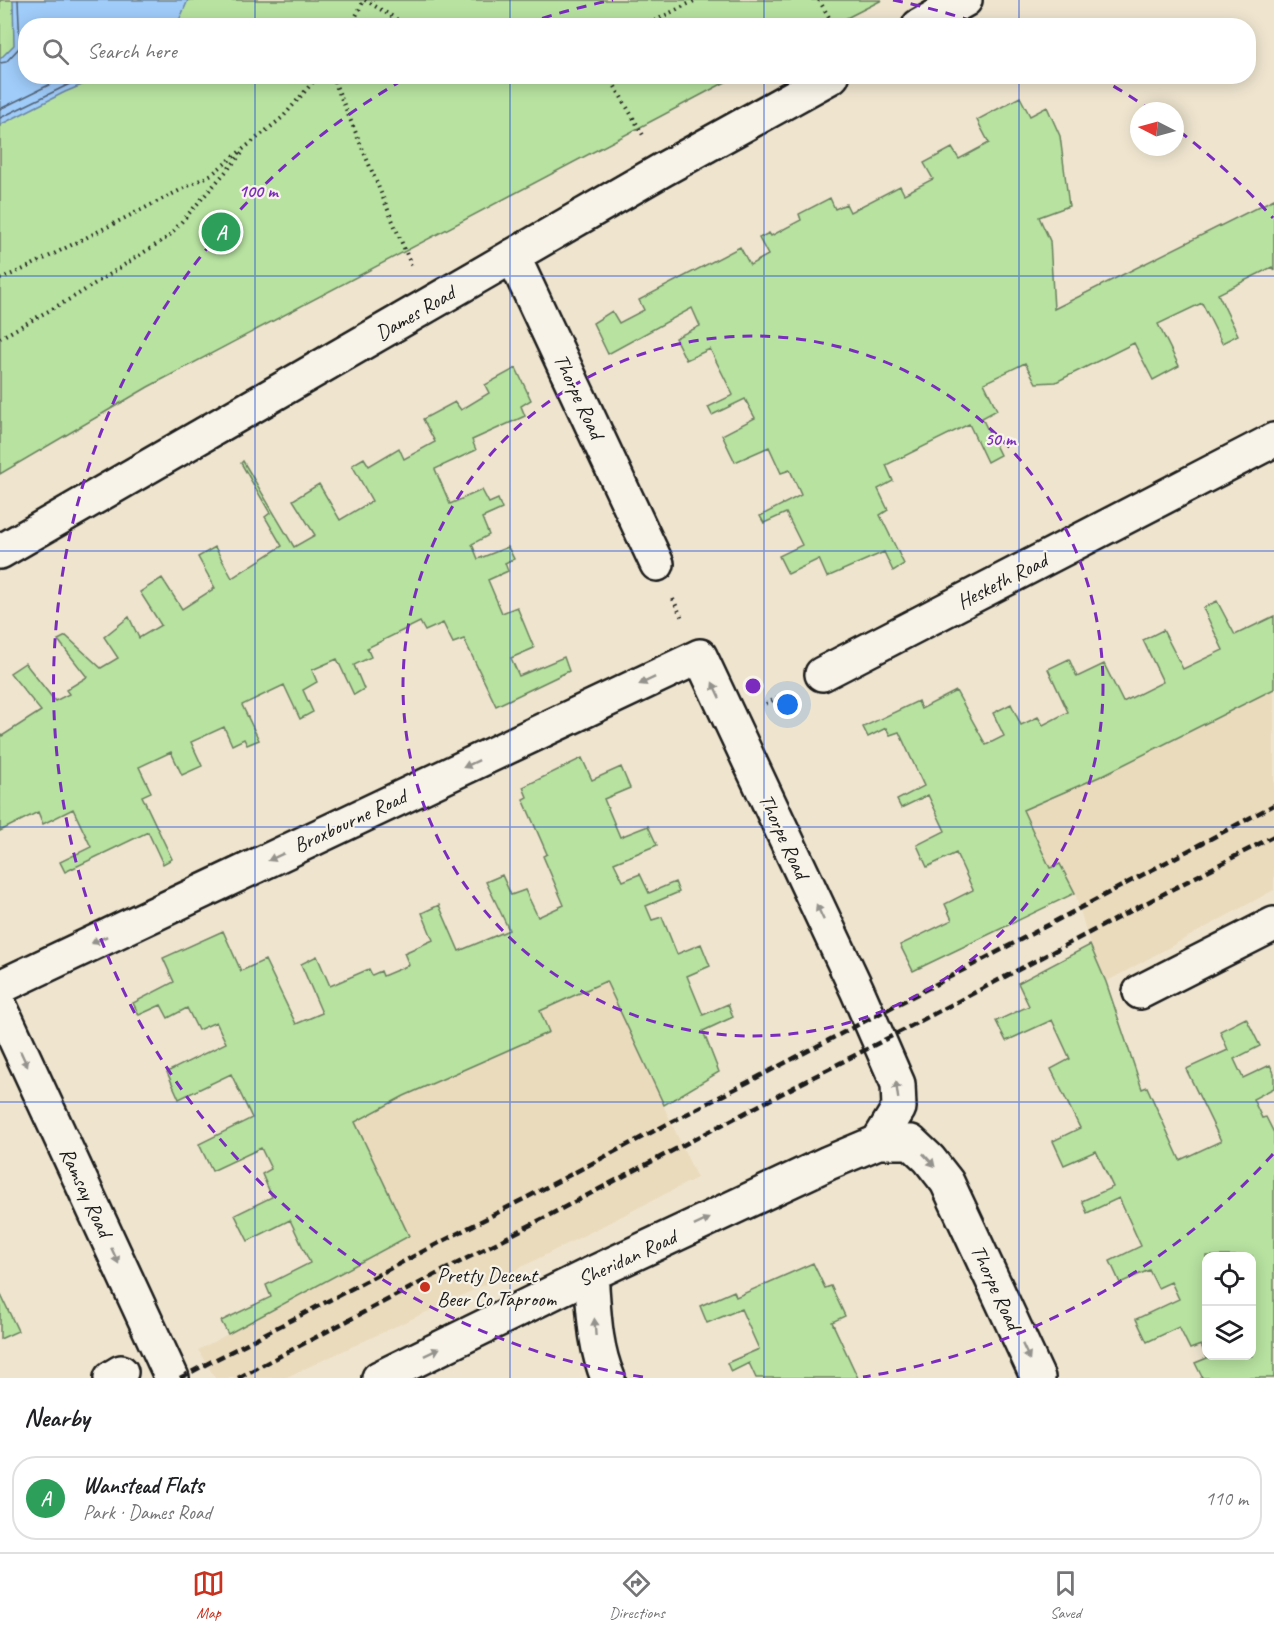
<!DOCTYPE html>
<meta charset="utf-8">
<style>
:root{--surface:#fff;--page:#f2f2f2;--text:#202124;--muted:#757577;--line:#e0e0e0;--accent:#c8321e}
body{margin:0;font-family:Caveat,sans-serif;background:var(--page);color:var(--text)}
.controls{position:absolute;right:18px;bottom:18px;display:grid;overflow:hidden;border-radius:12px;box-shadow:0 3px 15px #0003}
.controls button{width:54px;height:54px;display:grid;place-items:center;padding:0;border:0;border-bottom:2px solid var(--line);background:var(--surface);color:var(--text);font:30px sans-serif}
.compass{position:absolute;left:1130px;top:102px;width:54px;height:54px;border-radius:50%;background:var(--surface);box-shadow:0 3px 15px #0003;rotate:276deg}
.you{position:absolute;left:788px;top:705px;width:21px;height:21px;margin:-15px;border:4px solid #fff;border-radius:50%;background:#1a73e8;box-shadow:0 0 0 9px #1a73e833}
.badge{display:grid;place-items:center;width:39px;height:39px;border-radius:50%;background:var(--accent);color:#fff;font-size:20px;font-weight:700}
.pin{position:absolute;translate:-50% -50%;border:3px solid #fff;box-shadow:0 2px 6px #0006}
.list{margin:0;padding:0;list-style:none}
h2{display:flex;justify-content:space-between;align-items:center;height:78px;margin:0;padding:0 24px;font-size:26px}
h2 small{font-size:20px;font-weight:400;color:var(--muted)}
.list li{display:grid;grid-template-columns:39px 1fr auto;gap:18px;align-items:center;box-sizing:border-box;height:84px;margin:0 12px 12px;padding:0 12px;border:2px solid var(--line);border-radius:24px}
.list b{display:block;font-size:22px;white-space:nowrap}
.list p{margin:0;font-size:20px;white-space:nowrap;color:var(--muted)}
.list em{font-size:20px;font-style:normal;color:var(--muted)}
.icon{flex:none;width:33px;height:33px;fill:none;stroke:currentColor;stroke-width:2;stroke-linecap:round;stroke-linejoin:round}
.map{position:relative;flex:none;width:1274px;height:1378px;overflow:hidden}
.search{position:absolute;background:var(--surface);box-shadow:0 3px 15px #0003;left:18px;right:18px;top:18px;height:66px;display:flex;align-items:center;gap:15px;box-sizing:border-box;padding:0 21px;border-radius:24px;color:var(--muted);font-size:22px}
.sheet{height:174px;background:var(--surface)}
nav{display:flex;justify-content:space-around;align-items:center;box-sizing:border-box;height:84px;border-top:2px solid var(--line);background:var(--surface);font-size:16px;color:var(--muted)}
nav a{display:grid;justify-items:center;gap:3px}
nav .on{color:var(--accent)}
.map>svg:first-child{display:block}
</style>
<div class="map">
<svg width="1274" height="1378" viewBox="0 0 1274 1378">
<rect width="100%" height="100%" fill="#efe5cf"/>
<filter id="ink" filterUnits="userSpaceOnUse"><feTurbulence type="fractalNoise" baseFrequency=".0167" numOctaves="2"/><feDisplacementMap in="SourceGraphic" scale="12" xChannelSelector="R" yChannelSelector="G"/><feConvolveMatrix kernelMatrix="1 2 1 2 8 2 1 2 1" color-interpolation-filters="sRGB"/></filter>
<g filter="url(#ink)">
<path fill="#eadbbd" d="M1274 689V890L1106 982 1090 945 1075 893 1061 864 1050 868 1022 810 1099 777Z
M606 981 697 1178 506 1275 285 1378H215L198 1350 409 1236 355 1123 404 1096 549 1032 540 1011Z"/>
<path fill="#b7e2a0" stroke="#6a7f5e" stroke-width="1.5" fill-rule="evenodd" d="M0 0H882L831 26H26V76L735 77 148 387 0 474Z
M1020 97 1030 116 1047 107 1060 136 1069 206 1039 217 1050 241 1054 309 1274 199V271L1272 267 1218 294 1238 335 1222 343 1202 303 1158 324 1179 366 1153 380 1134 343 1056 382 1036 383 1025 363 984 383 997 410 982 418 1000 455 987 462 969 424 886 465 893 481 878 489 888 510 880 515 904 564 893 571 884 552 827 577 819 559 788 574 779 556 802 545 786 513 764 523 760 516 801 495 790 470 781 473 769 447 735 462 722 435 755 418 745 399 712 415 708 407 733 395 710 349 686 360 675 338 700 326 692 308 608 354 593 323 612 311 619 323 644 310 639 300 740 247 750 265 768 255 759 238 769 233 771 236 801 220 799 214 830 198 835 209 846 204 850 212 900 186 904 194 933 179 924 163 952 148 959 159 989 143 977 120Z
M516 368 531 400 521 406 525 416 472 440 476 450 435 469 450 504 482 490 489 503 498 499 502 509 482 518 489 535 472 544 478 559 508 547 514 559 505 563 508 571 488 580 502 613 517 607 534 648 511 658 519 676 564 657 569 671 496 706 464 639 453 643 443 623 425 631 420 622 367 648 371 657 354 665 364 689 354 695 337 659 312 670 317 682 303 690 313 712 300 719 284 685 242 705 259 740 247 745 244 739 232 745 224 727 191 742 202 766 182 775 171 752 139 767 151 792 142 796 172 859 163 864 148 832 65 872 60 862 91 847 73 809 43 824 38 812 0 831V734L2 736 41 711 10 673 25 663 55 701 69 694 66 690 87 677 58 640 66 636 101 668 118 658 104 637 129 617 139 638 161 625 140 592 162 578 182 609 215 588 198 557 215 547 232 578 282 546 265 517 270 513 241 463 243 461 294 547 315 535 293 500 319 484 340 520 372 501 352 465 364 458 369 466 399 448 404 459 435 442 423 419 455 402 461 410 489 393 485 385Z
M1217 601 1235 635 1274 616V689L1099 777 1023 810 1050 868 1060 864 1075 893 913 971 900 945 952 920 945 904 973 890 956 853 927 867 917 845 945 831 928 795 901 808 897 800 924 786 899 732 890 735 886 728 868 737 863 727 918 701 921 709 956 691 986 745 1004 736 993 713 1011 704 1021 725 1038 717 1043 725 1068 712 1048 669 1069 659 1077 677 1104 664 1123 702 1163 682 1143 640 1163 630 1183 669 1223 650 1203 608Z
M582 758 592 780 621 767 630 788 604 799 620 837 648 826 657 845 614 863 623 881 640 874 649 893 675 882 679 892 646 906 652 920 662 917 677 954 701 944 710 966 687 976 703 1015 728 1004 733 1017 703 1031 719 1072 664 1105 606 981 540 1011 549 1032 404 1096 355 1122 409 1236 228 1334 221 1321 271 1297 266 1285 310 1263 290 1220 248 1241 235 1215 272 1197 262 1174 271 1169 261 1148 212 1171 199 1144 252 1118 231 1074 179 1099 167 1072 226 1043 216 1022 198 1030 187 1008 168 1018 161 1005 139 1015 133 1003 174 982 163 958 223 931 241 971 265 960 296 1024 322 1013 301 964 317 956 330 986 369 969 372 975 381 971 383 976 409 965 404 953 433 940 422 913 439 905 459 951 509 930 486 882 502 875 511 895 525 890 538 917 564 905 543 856 547 854 523 799 527 797 523 787Z
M1090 945 1106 982 1142 1089 1147 1087 1180 1160 1221 1141 1186 1069 1228 1050 1220 1031 1246 1018 1260 1046 1234 1059 1243 1078 1270 1065 1274 1073V1088L1253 1099 1262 1118 1266 1117 1274 1133V1378H1201L1202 1377 1195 1363 1207 1358 1201 1345 1190 1349 1179 1327 1147 1342 1136 1319 1179 1299 1171 1282 1158 1288 1149 1270 1120 1283 1110 1261 1141 1246 1119 1198 1087 1213 1082 1201 1113 1187 1096 1151 1064 1165 1053 1141 1080 1128 1051 1069 1070 1059 1052 1020 1006 1041 996 1021 1029 1006 1018 983ZM1206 1256H1252V1356H1206Z
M813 1263 825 1288 831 1286 845 1316 832 1322 858 1378H756L749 1363 731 1372 727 1363 759 1349 741 1309 707 1323 700 1306 734 1291 736 1297Z
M0 1293 18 1331 0 1339Z"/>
<path fill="#a0ccfa" stroke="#6b86a1" stroke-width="1.5" d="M13 0H188L177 25 26 26V76L101 77 65 92 0 125V59L14 45Z"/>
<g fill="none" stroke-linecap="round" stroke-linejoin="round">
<path stroke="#516275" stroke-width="1.5" d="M0 63 6 62 20 47 18 0
M0 109 67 76
M0 118 86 76"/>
<g stroke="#1c1c1c" stroke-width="38">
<path id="minor" d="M513 256 657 564
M822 674 1274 440
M0 987 700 656 857 990 898 1084 899 1108 878 1142
M1140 992 1274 924
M0 1006 172 1378
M591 1274C594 1310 594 1345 608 1378
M111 1378 121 1372
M379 1378 591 1274 828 1163 878 1142H911L929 1159 947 1182 1038 1378"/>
</g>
<g stroke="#1c1c1c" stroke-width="38">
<path id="major" d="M919 26 965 0
M0 552 662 170 832 76"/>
</g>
<path stroke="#1c1c1c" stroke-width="4" stroke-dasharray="1.5 4.5" stroke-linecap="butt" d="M365 0 408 26
M819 0 834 26
M351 26 364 0
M644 26 696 0
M332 76 412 267
M609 76 643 135
M0 279 24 269 212 174 283 117 318 76
M0 338 77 295 168 237 244 151
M673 599 683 620
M766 704 786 693"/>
<use href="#minor" stroke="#f7f3e8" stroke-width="33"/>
<use href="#major" stroke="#f7f3e8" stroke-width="33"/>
<path stroke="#1c1c1c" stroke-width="4.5" stroke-dasharray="9 4.5" stroke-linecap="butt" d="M180 1378 969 967 1274 805
M238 1378 1274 836"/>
</g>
<defs><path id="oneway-solid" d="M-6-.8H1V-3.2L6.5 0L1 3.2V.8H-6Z" transform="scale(1.5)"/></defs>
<g fill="#94928c">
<use href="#oneway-solid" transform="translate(647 681) rotate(155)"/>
<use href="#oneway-solid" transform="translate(716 690) rotate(-115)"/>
<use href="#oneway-solid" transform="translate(471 764) rotate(155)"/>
<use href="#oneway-solid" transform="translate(276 857) rotate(155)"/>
<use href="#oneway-solid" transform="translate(820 912) rotate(-115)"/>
<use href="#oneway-solid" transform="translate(99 940) rotate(155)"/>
<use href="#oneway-solid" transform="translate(24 1059) rotate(65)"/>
<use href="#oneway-solid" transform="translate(897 1090) rotate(-98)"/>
<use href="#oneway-solid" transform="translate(929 1160) rotate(47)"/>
<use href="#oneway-solid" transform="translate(702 1222) rotate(-25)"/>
<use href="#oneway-solid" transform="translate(115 1256) rotate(65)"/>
<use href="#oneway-solid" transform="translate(595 1327) rotate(-94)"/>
<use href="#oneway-solid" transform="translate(432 1352) rotate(-26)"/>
<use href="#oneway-solid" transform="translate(1026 1352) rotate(65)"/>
</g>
</g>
<path fill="none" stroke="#1d4ed8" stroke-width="1.5" stroke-opacity="0.55" d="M255 0V26M510 0V26M764 0V26M1019 0V26M255 76V1378M510 76V1378M764 76V1378M1019 76V1378M0 276H1274M0 551H1274M0 827H1274M0 1102H1274"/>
<g fill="none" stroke="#7b2cbf" stroke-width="3" stroke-dasharray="10 8">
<circle cx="753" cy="686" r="350"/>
<path d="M1273 1154A700 700 0 0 1 863 1377M643 1377A700 700 0 0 1 408 77M525 24A700 700 0 0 1 613 0M893 0A700 700 0 0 1 981 24M1098 77A700 700 0 0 1 1149 109M1179 131A700 700 0 0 1 1273 218"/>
</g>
<circle fill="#c8321e" stroke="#f7f3e8" stroke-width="2" cx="425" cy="1287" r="6"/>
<g text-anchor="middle" stroke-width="4.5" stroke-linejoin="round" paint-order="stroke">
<g font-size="21" fill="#1c1c1c" stroke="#f7f3e8">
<text transform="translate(415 313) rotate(-30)" y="7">Dames Road</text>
<text transform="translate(579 396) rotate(65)" y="7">Thorpe Road</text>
<text transform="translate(1002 581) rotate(-27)" y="7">Hesketh Road</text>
<text transform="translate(350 821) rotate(-25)" y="7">Broxbourne Road</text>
<text transform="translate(784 836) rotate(65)" y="7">Thorpe Road</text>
<text transform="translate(86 1192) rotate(65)" y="7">Ramsay Road</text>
<text transform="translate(627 1258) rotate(-25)" y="7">Sheridan Road</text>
<text transform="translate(996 1287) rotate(65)" y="7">Thorpe Road</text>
</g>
<g font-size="21" fill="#1c1c1c" stroke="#f7f3e8" text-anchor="start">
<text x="437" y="1282">Pretty Decent<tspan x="437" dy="24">Beer Co Taproom</tspan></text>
</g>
</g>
<circle cx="753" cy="686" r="9" fill="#7b2cbf" stroke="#f7f3e8" stroke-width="3"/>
<g font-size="18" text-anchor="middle" font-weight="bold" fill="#7b2cbf" stroke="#f7f3e8" stroke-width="4.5" stroke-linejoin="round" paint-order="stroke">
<text x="258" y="197">100 m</text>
<text x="1000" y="445">50 m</text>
</g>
</svg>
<div class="controls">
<button><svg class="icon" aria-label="locate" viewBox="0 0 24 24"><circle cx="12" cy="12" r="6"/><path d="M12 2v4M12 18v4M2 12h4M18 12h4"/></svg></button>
<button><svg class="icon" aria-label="layers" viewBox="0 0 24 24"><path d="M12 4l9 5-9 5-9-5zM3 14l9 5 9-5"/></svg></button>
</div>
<svg class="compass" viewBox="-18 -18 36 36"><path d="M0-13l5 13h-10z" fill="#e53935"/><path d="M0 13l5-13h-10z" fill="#757577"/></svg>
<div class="you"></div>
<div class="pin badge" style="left:221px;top:232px;background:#2e9e5b">A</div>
<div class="search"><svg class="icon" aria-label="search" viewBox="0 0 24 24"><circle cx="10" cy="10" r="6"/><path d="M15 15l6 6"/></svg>Search here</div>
</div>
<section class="sheet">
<h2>Nearby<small></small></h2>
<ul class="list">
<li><span class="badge" style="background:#2e9e5b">A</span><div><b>Wanstead Flats</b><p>Park · Dames Road</p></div><em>110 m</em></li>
</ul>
</section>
<nav>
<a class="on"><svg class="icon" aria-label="map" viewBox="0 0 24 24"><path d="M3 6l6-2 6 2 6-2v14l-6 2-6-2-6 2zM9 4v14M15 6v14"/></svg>Map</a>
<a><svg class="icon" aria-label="directions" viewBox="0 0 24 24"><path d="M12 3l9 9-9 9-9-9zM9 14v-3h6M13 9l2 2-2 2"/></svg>Directions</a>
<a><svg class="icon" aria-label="saved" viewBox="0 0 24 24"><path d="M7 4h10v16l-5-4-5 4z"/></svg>Saved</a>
</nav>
